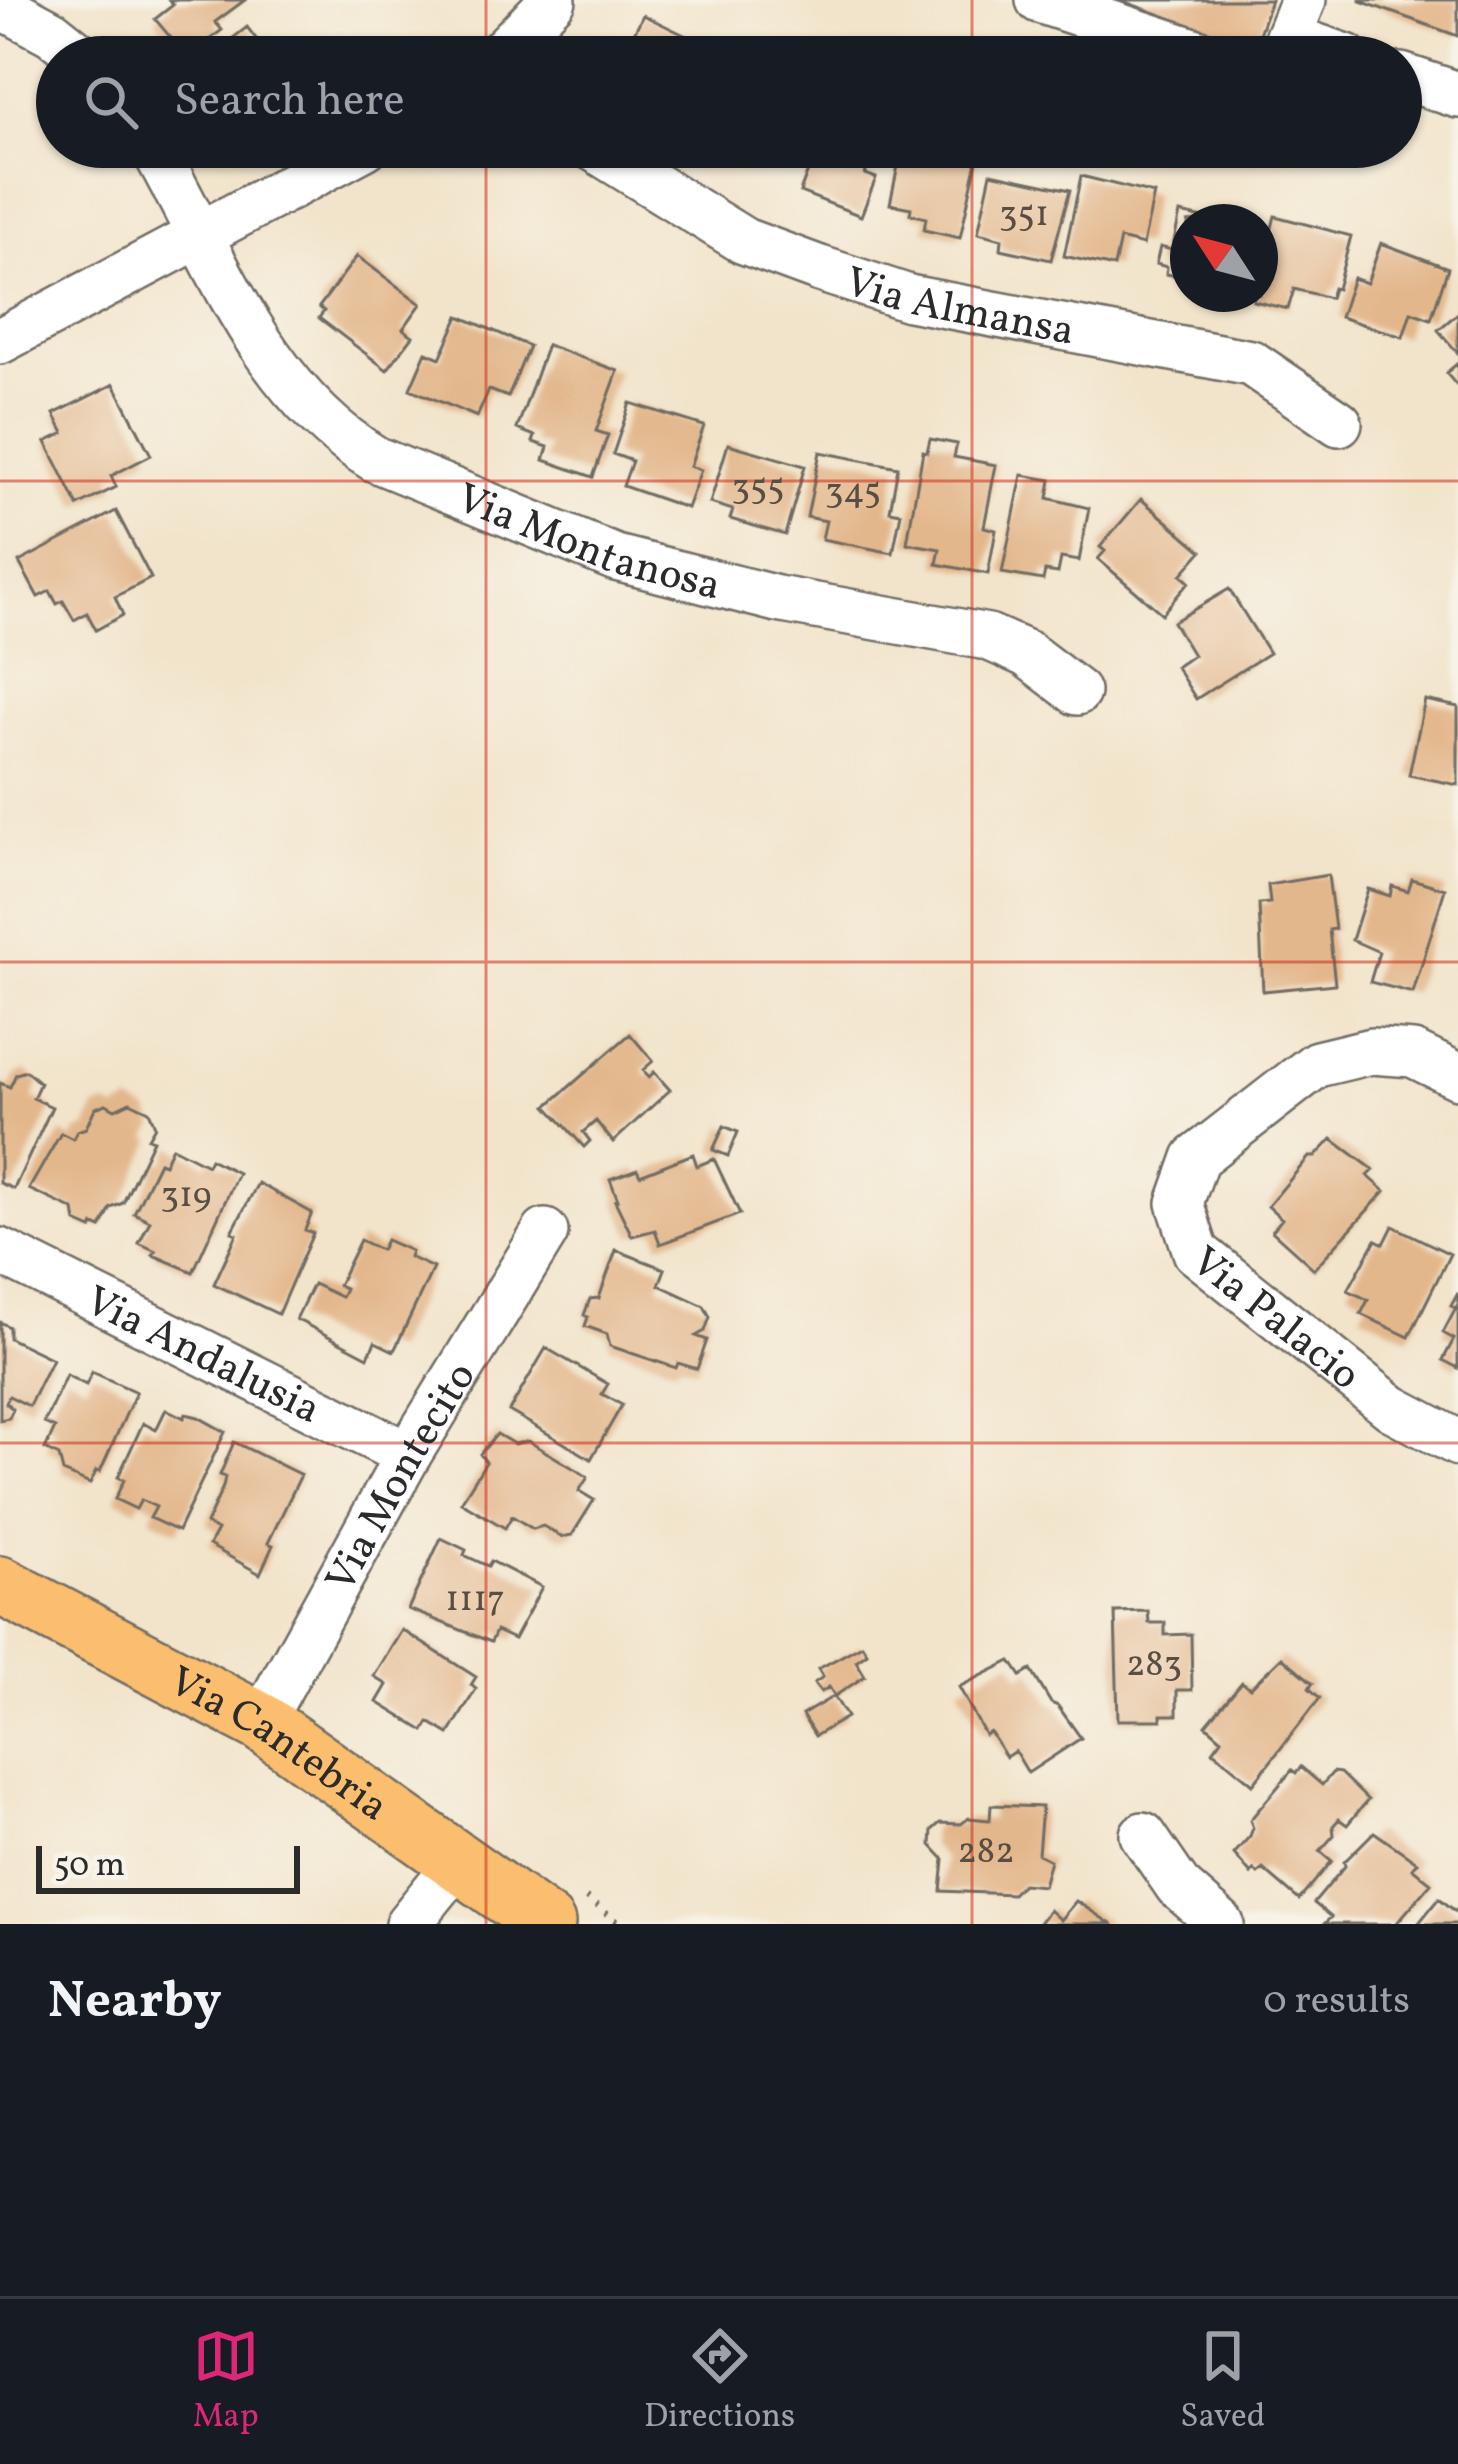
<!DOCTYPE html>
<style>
:root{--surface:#171b24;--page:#20242c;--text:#f1f3f6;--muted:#9ea1a6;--line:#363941;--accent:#db2777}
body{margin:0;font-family:Vollkorn,serif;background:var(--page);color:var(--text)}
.compass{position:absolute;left:1170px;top:204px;width:108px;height:108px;border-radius:50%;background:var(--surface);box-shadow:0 3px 9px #0004;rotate:306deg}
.scale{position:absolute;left:36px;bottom:30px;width:264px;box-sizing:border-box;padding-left:12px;border:6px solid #2b2b2b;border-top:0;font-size:33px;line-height:42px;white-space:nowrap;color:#2b2b2b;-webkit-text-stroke:9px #f7f3e8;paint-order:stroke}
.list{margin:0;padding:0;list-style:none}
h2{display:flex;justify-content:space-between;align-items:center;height:156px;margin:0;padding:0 48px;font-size:51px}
h2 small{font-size:39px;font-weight:400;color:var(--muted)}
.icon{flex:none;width:66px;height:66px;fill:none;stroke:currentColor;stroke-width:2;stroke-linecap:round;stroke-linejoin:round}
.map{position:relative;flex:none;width:1458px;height:1924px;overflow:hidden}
.search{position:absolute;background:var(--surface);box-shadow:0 3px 9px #0004;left:36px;right:36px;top:36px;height:132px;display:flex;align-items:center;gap:30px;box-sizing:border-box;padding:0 42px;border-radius:66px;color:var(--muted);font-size:45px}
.sheet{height:372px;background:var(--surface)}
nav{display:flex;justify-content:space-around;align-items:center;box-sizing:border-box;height:168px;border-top:3px solid var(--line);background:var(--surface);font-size:33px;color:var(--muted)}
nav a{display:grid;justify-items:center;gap:6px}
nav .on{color:var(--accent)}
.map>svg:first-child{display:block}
</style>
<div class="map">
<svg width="1458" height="1924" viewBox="0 0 1458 1924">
<rect width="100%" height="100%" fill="#f7f3e8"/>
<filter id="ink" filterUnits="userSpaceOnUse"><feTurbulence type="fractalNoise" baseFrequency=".00833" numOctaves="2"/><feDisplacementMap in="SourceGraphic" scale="24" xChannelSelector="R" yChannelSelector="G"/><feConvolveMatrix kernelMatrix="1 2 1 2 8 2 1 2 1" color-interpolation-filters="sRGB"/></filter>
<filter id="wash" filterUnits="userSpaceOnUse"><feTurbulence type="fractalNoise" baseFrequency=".004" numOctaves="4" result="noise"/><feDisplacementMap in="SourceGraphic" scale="48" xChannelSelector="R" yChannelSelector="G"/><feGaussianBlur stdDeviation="2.7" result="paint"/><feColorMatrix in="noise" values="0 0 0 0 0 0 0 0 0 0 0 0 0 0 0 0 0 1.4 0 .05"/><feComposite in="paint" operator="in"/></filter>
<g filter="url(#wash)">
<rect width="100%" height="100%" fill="#f2e4cb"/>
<g id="blocks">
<path fill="#e3b78c" d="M169 0H245L215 22 222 30 187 57 155 19 173 5Z
M1119 0H1271L1254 48Z
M1360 0H1458V36L1360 1Z
M643 15 713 49 709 57H622Z
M247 27 270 57H209Z
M709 147H772L766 162 742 151 739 160Z
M793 147H876L865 174 876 178 861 216 800 192 809 168 788 160Z
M902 147H980L960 238 924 230 926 218 910 214 911 208 890 204Z
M991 173 1070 190 1051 260 1001 249 1002 239 978 233Z
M1081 176 1154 194 1143 245 1120 239 1114 267 1064 256Z
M1180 213 1213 220 1188 222V278L1166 274 1167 267 1156 264 1160 247 1172 250Z
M1275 216 1351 236 1337 289 1333 288 1330 298 1294 289 1288 309 1253 301 1255 294H1260V275Z
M1381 243 1448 268 1431 319 1411 312 1403 337 1340 317 1353 278 1367 283Z
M357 256 421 304 403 329 413 336 387 370 319 318 324 311 319 307Z
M1458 313V353L1438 330Z
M459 316 529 346 508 397 489 390 477 417 410 389 426 352 440 358Z
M547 345 618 371 596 431 608 435 593 477 544 460 548 447 533 442 535 436 517 429Z
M1458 363V387L1446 373Z
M114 384 151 455 111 476 116 487 78 506 46 442 64 433 54 414Z
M630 403 704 426 690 466 701 470 687 508 623 486 632 461 613 454Z
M930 439 957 444 954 457 996 465 984 527 996 530 988 574 937 564 940 549 907 543 923 451 927 452Z
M728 444 805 466 785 535 730 519 733 510 710 503Z
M820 452 898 467 890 511 901 513 893 553 822 539 826 521 807 517Z
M1022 475 1051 480 1048 498 1089 508 1079 561 1061 558 1058 573 1045 571 1043 580 1002 573Z
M1141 499 1202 551 1181 575 1189 582 1162 614 1098 559 1105 551 1100 547Z
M116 511 151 578 115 597 123 615 96 630 87 613 74 620 63 601 57 604 50 591 38 597 19 562Z
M1229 589 1269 653 1196 699 1176 667 1193 655 1173 622Z
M1425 700 1458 707V785L1409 775Z
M1328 875 1335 929 1329 930 1335 984 1263 991 1259 904 1270 903 1268 885Z
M1412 879 1445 889 1413 993 1370 982 1379 952 1352 940 1368 889 1390 896 1392 886 1408 891Z
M630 1034 653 1061 643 1070 649 1077 654 1072 670 1090 613 1142 596 1121 583 1132 590 1141 584 1147 547 1106Z
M26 1071 40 1083 33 1098 52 1107 14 1189 0 1183V1083L10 1087 16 1074Z
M130 1102 149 1111 155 1126 148 1138 153 1140 123 1203 111 1208 101 1228 94 1225 92 1229 76 1222 74 1210 29 1189 61 1133 73 1139 77 1131 86 1128 95 1108 106 1104 115 1109Z
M724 1126 738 1132 728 1156 713 1150Z
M1332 1139 1374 1170 1368 1176 1385 1191 1314 1269 1272 1231 1282 1219 1268 1206 1309 1157H1315Z
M172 1147 207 1165 210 1159 238 1173 193 1272 153 1255 156 1251 139 1243 150 1221 134 1213 159 1162 164 1164Z
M693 1154 697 1166 714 1159 740 1214 660 1244 655 1230 632 1236 615 1201 618 1200 610 1179 637 1169 640 1175Z
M258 1183 312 1213 305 1230 313 1233 278 1314 214 1284 237 1234 232 1232Z
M1393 1226 1450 1254 1409 1337 1361 1314 1368 1300 1348 1290 1376 1240 1384 1244Z
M360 1240 381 1250 386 1240 411 1251 409 1257 433 1268 394 1351 375 1342 368 1357 296 1319 313 1284 341 1297 345 1288 338 1285Z
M616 1250 665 1269 659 1285 704 1306 710 1317 705 1331 696 1336 707 1340 697 1369 678 1363 676 1368 610 1346 607 1334 585 1326 588 1317 584 1315 590 1299 599 1298Z
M1458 1293V1368L1443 1360 1454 1339 1443 1333 1456 1308 1451 1306Z
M0 1322 9 1327V1338L52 1359 29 1406 9 1396 6 1403 13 1409 9 1418 0 1420Z
M546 1348 608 1384 602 1394 622 1405 591 1459 509 1411Z
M92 1372 136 1392 100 1472 96 1471 90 1484 63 1472 59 1456 45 1449 55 1428 44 1423 66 1375 86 1385Z
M166 1409 184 1418 186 1414 198 1417 225 1432 178 1531 150 1518 156 1507 141 1500 136 1509 115 1499 124 1480 118 1477 143 1423 156 1430Z
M497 1434 514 1444 528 1441 588 1477 579 1491 594 1500 572 1535 562 1537 543 1526 533 1529 512 1516 505 1528 461 1502 486 1462 480 1454Z
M234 1442 301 1475 268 1543 273 1545 260 1574 209 1545 217 1530 206 1524 223 1487 225 1477 220 1475Z
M441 1538 466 1550 464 1555 488 1566 491 1561 542 1587 514 1639 496 1631 491 1642 408 1609Z
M1148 1611 1149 1623H1165V1635L1191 1634 1192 1690H1177V1715H1161V1720H1118L1115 1612Z
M402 1630 476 1677 471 1685 476 1689 449 1734 429 1722 424 1731 377 1702 387 1685 374 1676Z
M862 1645 867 1653 856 1661 865 1676 835 1696 829 1687 821 1692 814 1683 823 1677 818 1669Z
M1282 1657 1313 1683 1309 1688 1320 1698 1253 1784 1213 1751 1222 1739 1206 1725 1242 1682 1250 1688Z
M1011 1661 1021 1676 1031 1670 1051 1703 1058 1706 1081 1738 1028 1773 1015 1751 1006 1757 990 1732 985 1735 959 1687Z
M834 1696 847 1717 815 1736 802 1715Z
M1301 1767 1322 1785 1333 1772 1340 1773 1368 1800 1347 1825 1339 1819 1333 1826 1334 1835 1320 1851 1332 1861 1299 1900 1263 1869 1258 1874 1254 1870 1251 1874 1234 1854 1250 1836 1253 1828 1250 1820 1292 1770 1296 1773Z
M991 1805 1042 1807 1038 1854 1050 1860 1043 1886 1022 1884 1012 1894 941 1891 944 1859 931 1845 932 1830 940 1823 961 1824 969 1818 990 1820Z
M1374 1832 1417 1862 1412 1868 1431 1883 1396 1924H1324L1331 1917 1314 1903 1345 1866 1344 1862Z
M1439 1898 1455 1911 1458 1907V1924H1418Z
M1076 1901 1111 1924H1038L1049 1910 1060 1920Z"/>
</g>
</g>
<g filter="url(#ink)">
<use href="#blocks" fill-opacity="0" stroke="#716c63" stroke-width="3"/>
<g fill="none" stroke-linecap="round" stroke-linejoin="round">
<g stroke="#716c63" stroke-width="50">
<g id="minor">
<path d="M1039 0 1212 57"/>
<path d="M0 5 52 33 82 57"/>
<path d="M1288 37 1346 57"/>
<path d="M497 57 553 0"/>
<path d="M1280 57 1303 0"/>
<path d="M1401 76 1458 95"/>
<path id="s1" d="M153 147C217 259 260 389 375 459L616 558 777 599 988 637 1027 654 1077 692"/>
<path id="s2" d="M592 147 744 241 820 269 909 298 1251 363 1339 423"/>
<path d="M0 341 365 147"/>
<path id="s3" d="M1458 1076 1413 1054 1371 1051 1317 1064 1196 1158 1180 1203 1196 1252 1392 1408 1458 1443"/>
<path id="s4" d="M0 1251 408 1455"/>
<path id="s5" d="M261 1722 408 1455 545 1232"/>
<path d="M1143 1835 1178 1886 1221 1924"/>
<path d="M408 1924 459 1861"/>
</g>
</g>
<g stroke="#716c63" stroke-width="62">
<g id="major">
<path id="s6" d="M0 1585 261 1722 546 1924"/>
</g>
</g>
<path stroke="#716c63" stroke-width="6" stroke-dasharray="3 9" stroke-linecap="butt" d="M586 1898 621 1924"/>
<use href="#minor" stroke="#fff" stroke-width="45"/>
<use href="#major" stroke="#fbbe6e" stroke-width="57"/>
</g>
</g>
<path fill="none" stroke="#c8321e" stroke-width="3" stroke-opacity="0.55" d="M486 0V57M972 0V57M486 147V1924M972 147V1924M0 481H1458M0 962H1458M0 1443H1458"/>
<g text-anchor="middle" stroke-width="9" stroke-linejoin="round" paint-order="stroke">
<g font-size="36" fill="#594e43">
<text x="1024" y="225">351</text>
<text x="758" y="498">355</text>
<text x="853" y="502">345</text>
<text x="186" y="1206">319</text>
<text x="475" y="1610">1117</text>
<text x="1154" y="1675">283</text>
<text x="986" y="1862">282</text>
</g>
<g font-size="42" fill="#2b2b2b" stroke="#f7f3e8">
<text dy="15" stroke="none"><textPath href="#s2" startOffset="405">Via Almansa</textPath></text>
<text dy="15" stroke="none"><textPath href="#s1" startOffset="618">Via Montanosa</textPath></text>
<text dy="15" stroke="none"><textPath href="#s3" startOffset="504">Via Palacio</textPath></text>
<text dy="15" stroke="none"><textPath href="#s4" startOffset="228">Via Andalusia</textPath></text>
<text dy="15" stroke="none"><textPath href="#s5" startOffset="282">Via Montecito</textPath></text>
<text dy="15" stroke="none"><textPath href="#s6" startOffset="321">Via Cantebria</textPath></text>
</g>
</g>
</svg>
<svg class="compass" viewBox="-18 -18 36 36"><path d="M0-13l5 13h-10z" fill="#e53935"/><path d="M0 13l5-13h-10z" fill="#9ea1a6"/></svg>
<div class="scale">50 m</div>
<div class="search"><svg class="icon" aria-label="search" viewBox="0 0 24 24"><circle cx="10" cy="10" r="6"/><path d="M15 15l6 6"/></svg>Search here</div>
</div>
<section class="sheet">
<h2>Nearby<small>0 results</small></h2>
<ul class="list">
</ul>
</section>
<nav>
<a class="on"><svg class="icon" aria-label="map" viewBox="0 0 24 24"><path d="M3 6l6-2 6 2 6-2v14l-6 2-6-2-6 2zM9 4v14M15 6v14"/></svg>Map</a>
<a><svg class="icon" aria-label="directions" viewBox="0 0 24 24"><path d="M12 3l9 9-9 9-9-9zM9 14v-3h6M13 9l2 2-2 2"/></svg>Directions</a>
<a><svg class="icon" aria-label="saved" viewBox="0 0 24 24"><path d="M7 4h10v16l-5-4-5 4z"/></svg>Saved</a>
</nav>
